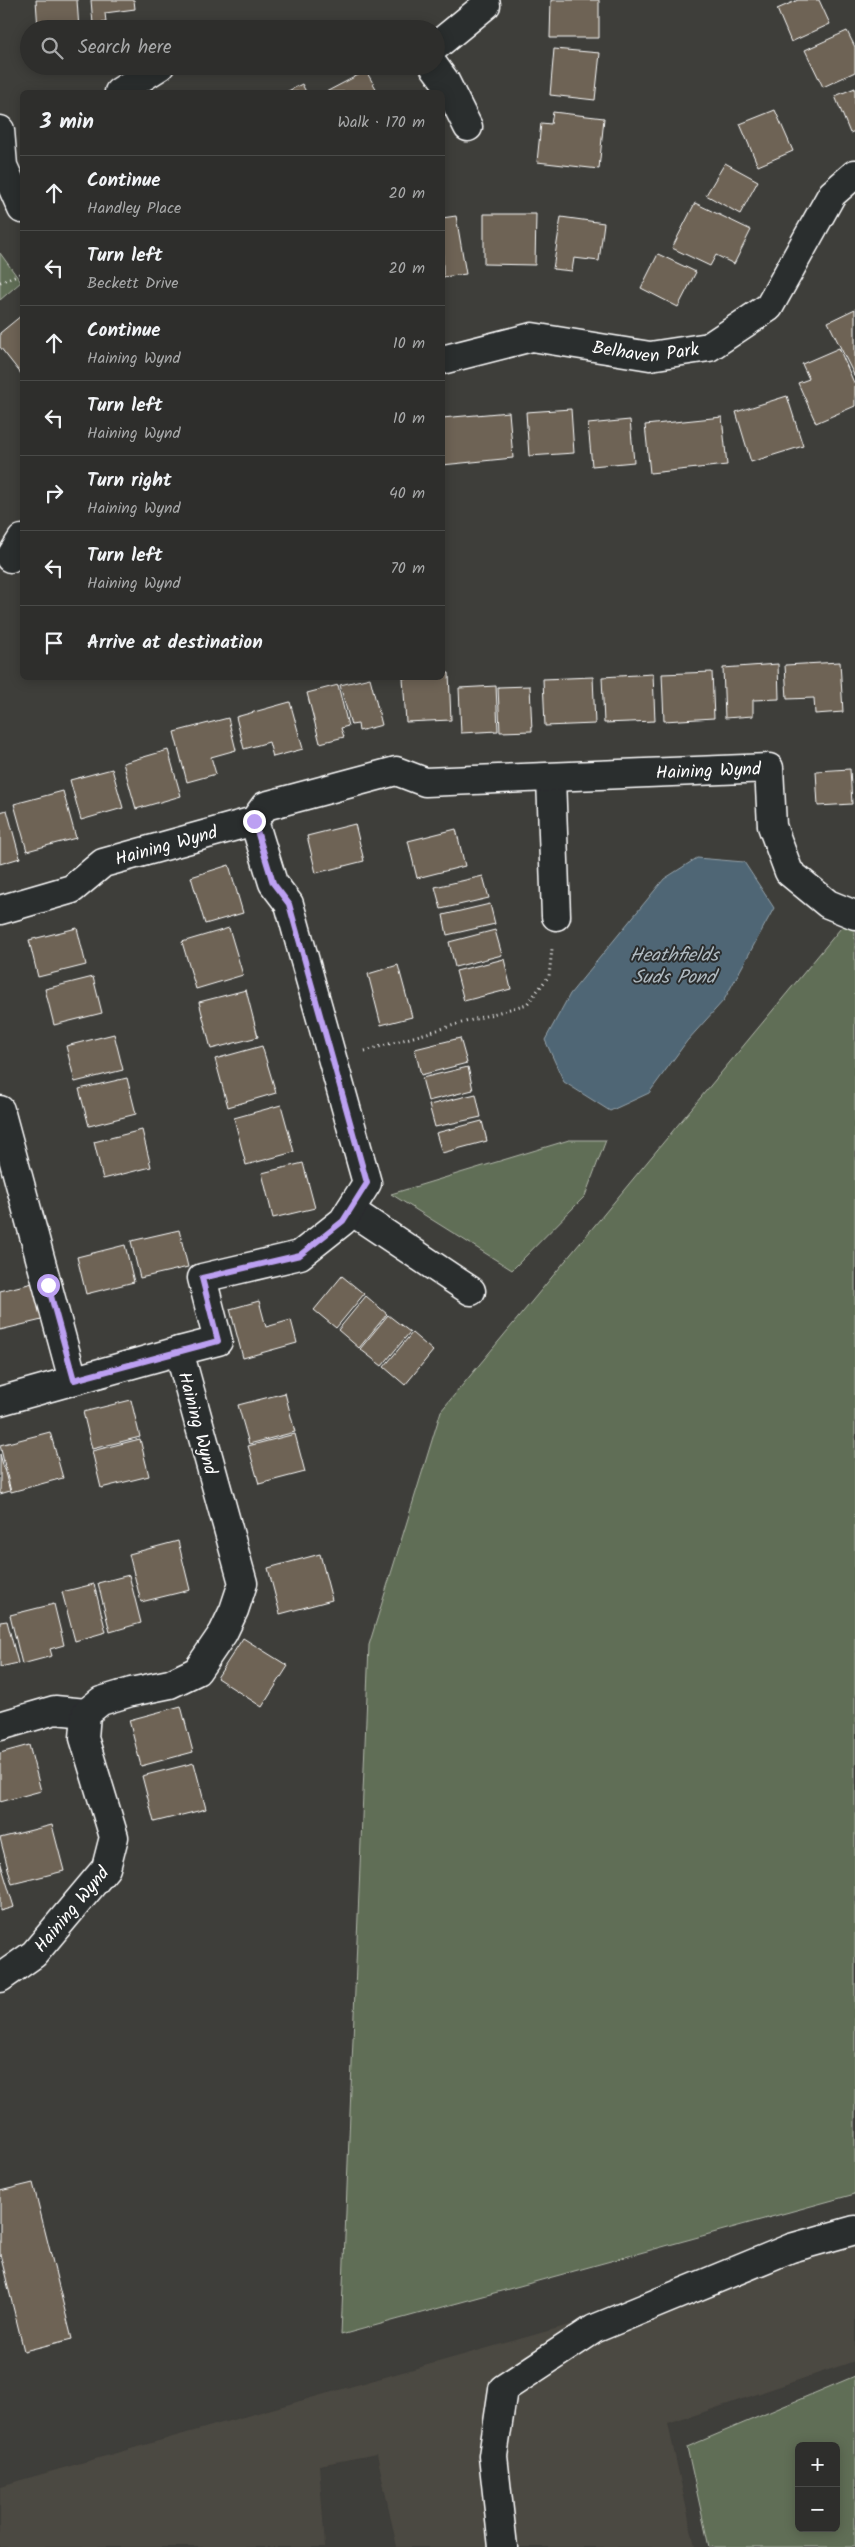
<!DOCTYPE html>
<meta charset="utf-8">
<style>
:root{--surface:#2e2e2c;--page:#363634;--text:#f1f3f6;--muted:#a7a8a9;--line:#494a48}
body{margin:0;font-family:Kalam,sans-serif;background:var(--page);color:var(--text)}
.controls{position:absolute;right:15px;bottom:15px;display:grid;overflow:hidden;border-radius:8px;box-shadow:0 2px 12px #0003}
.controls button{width:45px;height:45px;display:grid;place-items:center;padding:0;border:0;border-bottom:1px solid var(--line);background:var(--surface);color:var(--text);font:25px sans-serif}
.stop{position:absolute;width:15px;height:15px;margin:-11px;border:4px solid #bca0f2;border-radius:50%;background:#fff}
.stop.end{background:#bca0f2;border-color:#fff;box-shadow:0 1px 5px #0008}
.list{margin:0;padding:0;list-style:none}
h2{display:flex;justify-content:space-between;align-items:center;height:65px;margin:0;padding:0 20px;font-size:21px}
h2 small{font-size:16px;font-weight:400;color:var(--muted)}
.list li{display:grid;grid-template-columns:32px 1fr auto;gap:15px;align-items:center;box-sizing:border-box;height:75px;padding:0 20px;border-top:1px solid var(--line)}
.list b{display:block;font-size:19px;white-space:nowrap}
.list p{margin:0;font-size:16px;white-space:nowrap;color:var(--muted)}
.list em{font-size:16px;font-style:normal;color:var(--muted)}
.icon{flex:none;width:28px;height:28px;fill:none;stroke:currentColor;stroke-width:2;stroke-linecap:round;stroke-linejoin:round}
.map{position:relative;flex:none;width:855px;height:2547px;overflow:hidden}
.search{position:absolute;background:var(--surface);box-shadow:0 2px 12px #0003;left:20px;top:20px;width:425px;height:55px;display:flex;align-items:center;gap:12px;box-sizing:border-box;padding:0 18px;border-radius:28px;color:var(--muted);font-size:19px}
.panel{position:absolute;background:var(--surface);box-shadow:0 2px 12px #0003;left:20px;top:90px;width:425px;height:590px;border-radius:8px}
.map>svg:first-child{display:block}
</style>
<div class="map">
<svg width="855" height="2547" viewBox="0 0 855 2547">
<rect width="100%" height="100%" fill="#3e3e3a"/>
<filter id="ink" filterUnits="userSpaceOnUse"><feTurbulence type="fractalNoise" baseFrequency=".02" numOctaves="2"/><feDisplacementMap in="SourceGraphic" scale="10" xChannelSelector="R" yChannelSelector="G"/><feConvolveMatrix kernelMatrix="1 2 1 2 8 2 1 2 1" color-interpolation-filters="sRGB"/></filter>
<g filter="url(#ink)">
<path fill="#4c4942" d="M855 2244V2361L668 2424 695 2547H397L377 2454 319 2465 325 2547H0V2486Z"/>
<path fill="#616e56" stroke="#b0b6aa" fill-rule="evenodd" d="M0 253 21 282 0 300Z
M855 911V2194L341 2335 369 1645 441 1411Z
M569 1140H606L585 1196 512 1270 391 1194Z
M855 2376V2547H709L687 2447ZM799 2446H836V2528H799Z"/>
<path fill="#4f6674" stroke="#95a3ac" d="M697 858 744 862 774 908 724 1000 687 1041 649 1093 610 1111 564 1082 545 1040 570 994 664 879Z"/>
<path fill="#6e6455" stroke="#fff" d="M36 0H77L79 29H38Z
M91 0H134L135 9 105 13 106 22 93 24Z
M551 0H599V38H550Z
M798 0H819L830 24 791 42 777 9Z
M847 31 855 47V72L823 87 805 50Z
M554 49 600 53 595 100 550 95Z
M366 71 378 92H326Z
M302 84 306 92H286Z
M855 88V131L850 133 835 96Z
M775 110 793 151 758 166 740 124Z
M553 112 604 118 599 169 537 162 541 123 551 124Z
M725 163 758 181 740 214 706 195Z
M695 203 751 230 734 264 716 255 710 266 672 248Z
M484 214H536L535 265 484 264Z
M456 216 466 274 443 277 442 218Z
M561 217 604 223 599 261 574 258 572 271 553 269Z
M658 254 696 272 678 307 641 288Z
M855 309V377L828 322Z
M22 315V375L0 347V333Z
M839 348 855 385V406L816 423 798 383 809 379 802 364Z
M787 396 803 446 751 462 736 412Z
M571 409 574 453 529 456 526 412Z
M509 412 513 458 442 465V418Z
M722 417 727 465 650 473 645 425Z
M630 420 634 462 592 466 588 424Z
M840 662 843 712 815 714 814 698 787 699 785 665Z
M778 664 779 699 753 700V716L725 718 723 668Z
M712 672 714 718 664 721 662 674Z
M442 673H449L451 720 406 722 403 678H442Z
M653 674 655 721 604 723 602 677Z
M593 677 595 724 545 726 543 679Z
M370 678 382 725 359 731 358 724 351 725 340 685Z
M338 685 348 726 341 728 344 737 320 743 307 693Z
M496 686 498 731 461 733 459 688Z
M530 686 532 731 500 732 498 687Z
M290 702 303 749 273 757 269 742 244 749 236 717Z
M228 718 236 750 211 757 216 774 187 782 174 732Z
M168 750 181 796 136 809 123 763Z
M112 769 123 808 81 820 70 780Z
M850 769 852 804 818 806 816 771Z
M63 791 76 838 27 851 14 804Z
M7 810 20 858 0 864V812Z
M355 824 364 861 316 873 307 836Z
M456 829 465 866 417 878 408 841Z
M229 865 243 913 205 924 191 877Z
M483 876 489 898 441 909 435 887Z
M490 904 495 924 447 935 443 915Z
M77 928 86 965 38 977 29 940Z
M229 928 243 975 196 989 182 942Z
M495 930 502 955 455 967 449 942Z
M504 959 511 989 464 1001 456 971Z
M398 965 412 1017 381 1025 368 974Z
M93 977 102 1013 54 1025 45 989Z
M246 990 258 1037 211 1049 199 1002Z
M114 1034 123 1070 75 1082 66 1046Z
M460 1038 467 1063 421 1075 415 1049Z
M262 1046 276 1093 228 1107 215 1059Z
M468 1067 473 1090 428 1101 422 1078Z
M127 1078 136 1114 89 1126 79 1089Z
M476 1094 481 1117 435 1127 429 1105Z
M281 1105 294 1152 246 1165 234 1118Z
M482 1121 487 1141 442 1153 436 1133Z
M142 1130 151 1167 103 1179 94 1142Z
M303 1163 315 1208 273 1218 262 1173Z
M179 1230 188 1267 140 1278 131 1241Z
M125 1245 134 1282 86 1294 77 1257Z
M342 1276 364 1294 336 1328 314 1310Z
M37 1282 46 1319 0 1330V1291Z
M366 1296 387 1314 359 1348 338 1330Z
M259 1301 266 1327 291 1320 297 1343 243 1358 230 1309Z
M388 1315 410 1332 382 1366 360 1349Z
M412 1333 433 1351 405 1385 384 1367Z
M285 1393 295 1432 249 1444 238 1405Z
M131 1400 140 1437 92 1449 83 1412Z
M50 1432 63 1478 11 1492 0 1445Z
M295 1434 305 1472 259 1484 248 1446Z
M140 1439 149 1476 101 1488 92 1451Z
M0 1454 10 1491 0 1494Z
M178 1541 190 1590 141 1602 129 1554Z
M320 1554 332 1600 280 1614 268 1568Z
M129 1575 141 1623 110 1632 98 1583Z
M94 1584 106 1632 75 1641 62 1592Z
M54 1604 64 1645 50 1649 52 1656 22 1664 10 1615Z
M7 1621 18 1663 0 1667V1622Z
M243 1638 288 1666 262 1707 217 1678Z
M181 1706 193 1752 141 1766 129 1720Z
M29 1745 41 1791 0 1802V1753Z
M194 1763 206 1809 154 1822 142 1776Z
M52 1825 64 1871 12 1884 0 1838Z
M0 1861 14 1907 0 1911Z
M33 2183 72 2339 24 2351 0 2254V2191Z"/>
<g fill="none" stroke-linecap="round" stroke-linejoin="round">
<g stroke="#fff" stroke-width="31">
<g id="minor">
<path d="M436 46 486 5"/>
<path d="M434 66 445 81 468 127"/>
<path d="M119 92 160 66"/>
<path d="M0 130 3 166 22 209"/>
<path id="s1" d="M442 360 532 337 650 356 709 347 769 307 832 194 855 174"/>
<path d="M10 558 22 539"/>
<path d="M551 778 556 916"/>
<path id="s2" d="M0 910 72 889 103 863 254 821 265 806 396 771 425 782 769 768 772 826 789 872 828 904 855 915"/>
<path d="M0 1110 73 1380"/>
<path d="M350 1210 471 1291"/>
<path d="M0 1401 179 1351"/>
<path d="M0 1726 55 1710 86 1713"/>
<path id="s3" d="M0 1978 34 1954 106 1868 114 1837 84 1738 86 1713 101 1701 131 1692 170 1684 197 1671 223 1633 234 1610 243 1583 179 1351 218 1341 202 1278 300 1255 343 1221 367 1183 289 904 273 883 254 821"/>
<path d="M503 2547 493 2456 503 2389 594 2329 791 2248 855 2230"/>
</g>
</g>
<path stroke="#fff" stroke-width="3" stroke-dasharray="1 4" stroke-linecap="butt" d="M0 282 22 273
M365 1051 527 1004 549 976 552 949"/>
<use href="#minor" stroke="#2a2d2e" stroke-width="28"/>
</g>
</g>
<g fill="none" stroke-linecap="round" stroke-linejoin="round" filter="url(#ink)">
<path stroke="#bca0f2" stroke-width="6" d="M48 1285 74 1380 218 1341 202 1278 300 1255 343 1221 367 1183 289 904 273 883 254 821"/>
</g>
<g text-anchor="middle" stroke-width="4" stroke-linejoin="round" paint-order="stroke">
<g font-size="18" fill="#fff" stroke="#2a2d2e">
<text dy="6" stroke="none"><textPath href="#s1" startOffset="208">Belhaven Park</textPath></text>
<text dy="6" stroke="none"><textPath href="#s2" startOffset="741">Haining Wynd</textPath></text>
<text dy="6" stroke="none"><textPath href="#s2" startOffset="181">Haining Wynd</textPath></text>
<text transform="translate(198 1423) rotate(75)" y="6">Haining Wynd</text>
<text dy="6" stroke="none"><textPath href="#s3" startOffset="100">Haining Wynd</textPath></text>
</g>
<g font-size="19" font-style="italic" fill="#b0bac0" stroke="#2a2d2e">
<text x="674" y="961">Heathfields<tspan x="674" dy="22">Suds Pond</tspan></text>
</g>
</g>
</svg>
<div class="controls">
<button>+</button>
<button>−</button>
</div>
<div class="stop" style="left:48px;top:1285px"></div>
<div class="stop end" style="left:254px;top:821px"></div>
<div class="search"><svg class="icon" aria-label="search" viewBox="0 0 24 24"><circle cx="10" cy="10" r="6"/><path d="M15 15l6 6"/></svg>Search here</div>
<section class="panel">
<h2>3 min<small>Walk · 170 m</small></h2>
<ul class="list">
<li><svg class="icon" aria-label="ahead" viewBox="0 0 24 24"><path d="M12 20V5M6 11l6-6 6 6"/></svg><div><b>Continue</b><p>Handley Place</p></div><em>20 m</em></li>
<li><svg class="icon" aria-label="left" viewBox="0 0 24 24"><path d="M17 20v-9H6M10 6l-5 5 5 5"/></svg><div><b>Turn left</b><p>Beckett Drive</p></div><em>20 m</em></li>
<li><svg class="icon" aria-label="ahead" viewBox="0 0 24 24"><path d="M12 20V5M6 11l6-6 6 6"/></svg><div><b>Continue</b><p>Haining Wynd</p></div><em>10 m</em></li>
<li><svg class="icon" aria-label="left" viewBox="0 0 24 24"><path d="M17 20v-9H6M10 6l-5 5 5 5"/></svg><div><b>Turn left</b><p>Haining Wynd</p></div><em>10 m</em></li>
<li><svg class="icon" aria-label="right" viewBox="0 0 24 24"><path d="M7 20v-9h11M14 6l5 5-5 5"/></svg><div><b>Turn right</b><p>Haining Wynd</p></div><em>40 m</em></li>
<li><svg class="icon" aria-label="left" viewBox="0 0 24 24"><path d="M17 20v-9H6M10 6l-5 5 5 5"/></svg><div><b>Turn left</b><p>Haining Wynd</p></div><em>70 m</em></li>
<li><svg class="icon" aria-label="arrive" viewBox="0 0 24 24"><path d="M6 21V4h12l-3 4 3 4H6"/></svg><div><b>Arrive at destination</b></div></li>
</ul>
</section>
</div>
